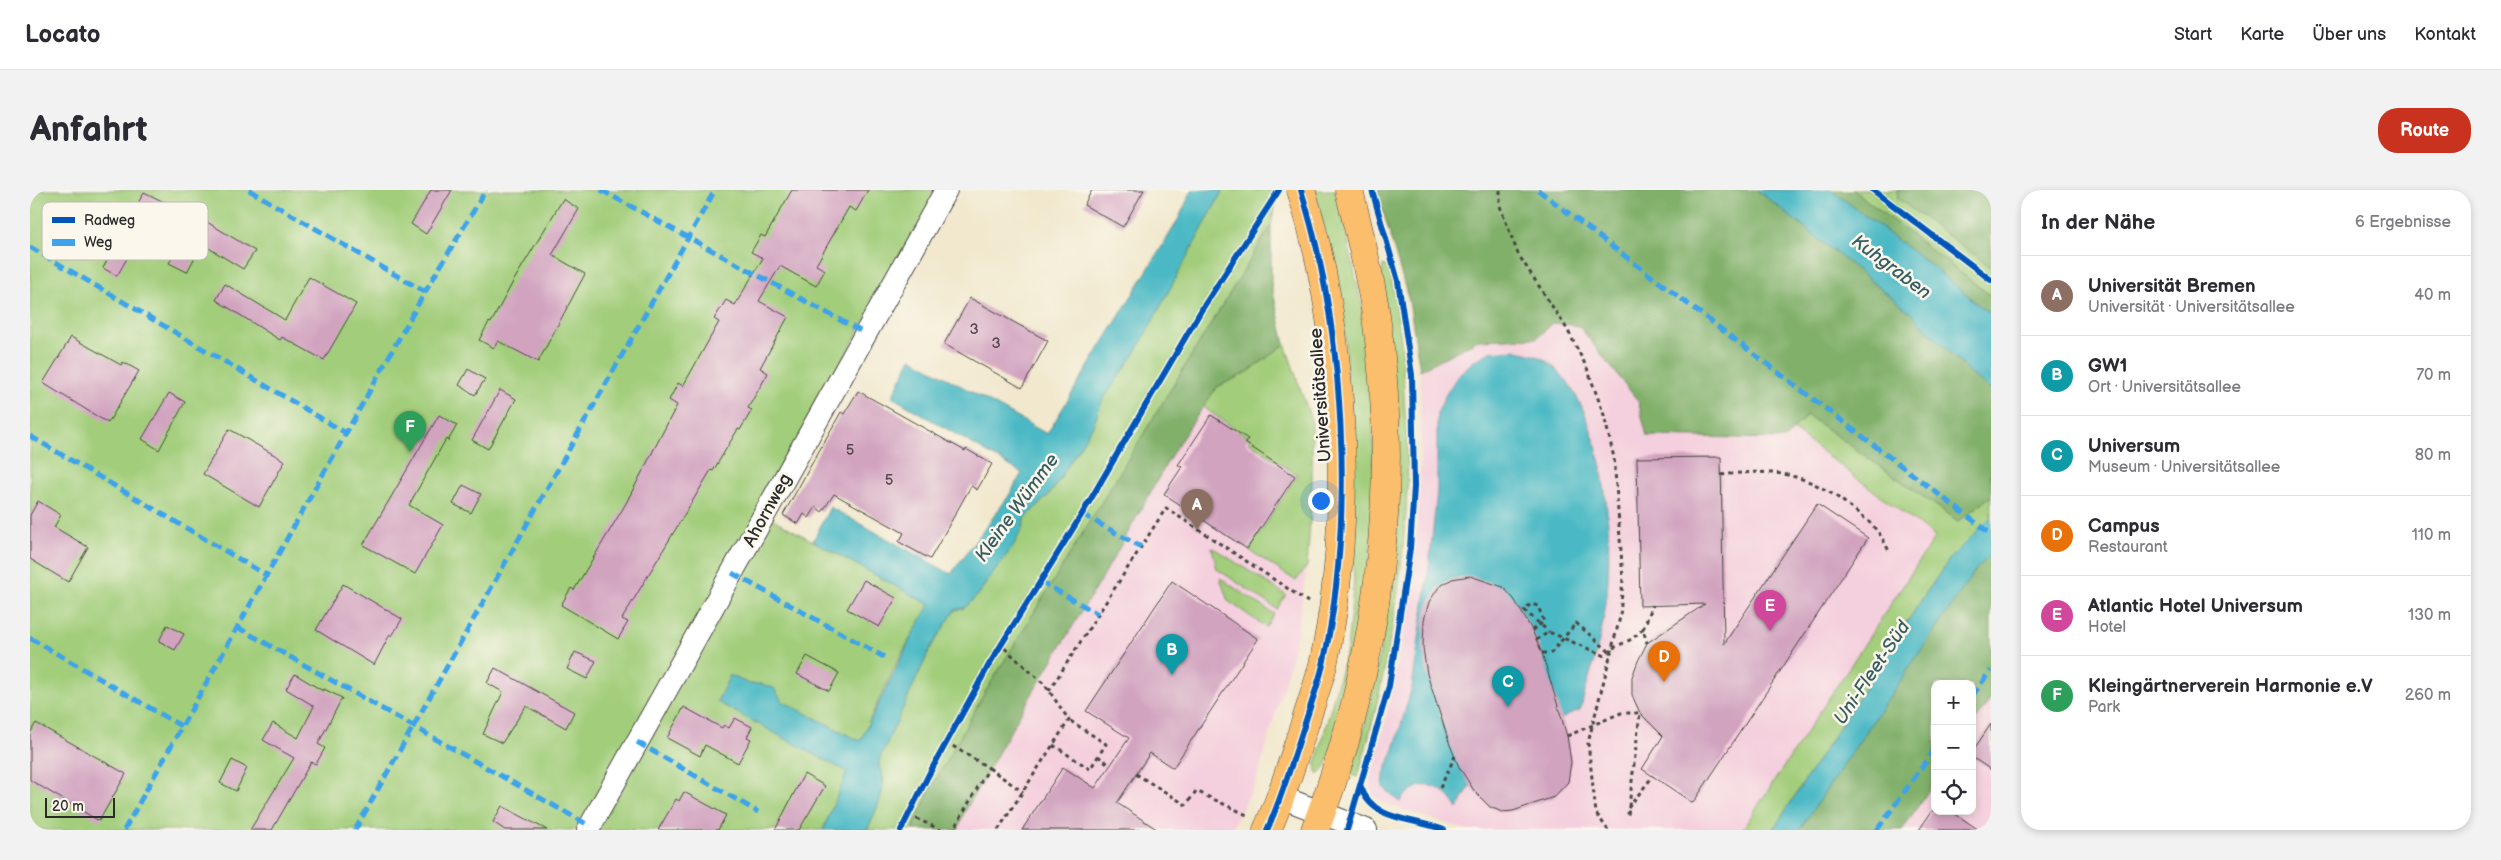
<!DOCTYPE html>
<html lang="de">
<meta charset="utf-8">
<style>
:root{--surface:#fff;--page:#f2f2f3;--text:#2b2b33;--muted:#7c7c81;--line:#e1e1e2;--accent:#c8321e}
body{margin:0;font-family:"Balsamiq Sans",sans-serif;background:var(--page);color:var(--text)}
.controls{position:absolute;right:15px;bottom:15px;display:grid;overflow:hidden;border-radius:10px;box-shadow:0 2px 8px #0003}
.controls button{width:45px;height:45px;display:grid;place-items:center;padding:0;border:0;border-bottom:1px solid var(--line);background:var(--surface);color:var(--text);font:25px sans-serif}
.scale{position:absolute;left:15px;bottom:12px;width:70px;box-sizing:border-box;padding-left:5px;border:2px solid #2b2b2b;border-top:0;font-size:14px;line-height:18px;white-space:nowrap;color:#2b2b2b;-webkit-text-stroke:4px #fbf7ec;paint-order:stroke}
.you{position:absolute;left:1290px;top:310px;width:18px;height:18px;margin:-12px;border:4px solid #fff;border-radius:50%;background:#1a73e8;box-shadow:0 0 0 8px #1a73e833}
.badge{display:grid;place-items:center;width:32px;height:32px;border-radius:50%;background:var(--accent);color:#fff;font-size:16px;font-weight:700}
.pin{position:absolute;translate:-50% -41px;filter:drop-shadow(0 1px 2px #0008)}
.pin::after{content:'';position:absolute;top:26px;width:18px;height:15px;background:inherit;clip-path:polygon(0 0,100% 0,50% 100%)}
.list{margin:0;padding:0;list-style:none}
h2{display:flex;justify-content:space-between;align-items:center;height:65px;margin:0;padding:0 20px;font-size:21px}
h2 small{font-size:16px;font-weight:400;color:var(--muted)}
.list li{display:grid;grid-template-columns:32px 1fr auto;gap:15px;align-items:center;box-sizing:border-box;height:80px;padding:0 20px;border-top:1px solid var(--line)}
.list b{display:block;font-size:19px;white-space:nowrap}
.list p{margin:0;font-size:16px;white-space:nowrap;color:var(--muted)}
.list em{font-size:16px;font-style:normal;color:var(--muted)}
.icon{flex:none;width:28px;height:28px;fill:none;stroke:currentColor;stroke-width:2;stroke-linecap:round;stroke-linejoin:round}
.map{position:relative;flex:none;width:1961px;height:640px;overflow:hidden;border-radius:20px}
header{display:flex;align-items:center;gap:30px;box-sizing:border-box;height:70px;padding:0 25px;background:var(--surface);border-bottom:1px solid var(--line)}
header strong{font-size:24px}
nav{display:flex;gap:28px;margin-inline-start:auto;font-size:18px}
.intro{display:flex;align-items:center;justify-content:space-between;box-sizing:border-box;height:120px;padding:0 30px}
h1{margin:0;font-size:35px}
.button{padding:12px 22px;border-radius:20px;background:var(--accent);color:#fff;font-size:18px;font-weight:700}
main{display:flex;gap:30px;padding:0 30px}
aside{flex:1;background:var(--surface);border-radius:20px;box-shadow:0 2px 8px #0003}
.map>svg:first-child{display:block}
</style>
<header>
<strong>Locato</strong>
<nav><a>Start</a><a>Karte</a><a>Über uns</a><a>Kontakt</a></nav>
</header>
<div class="intro"><h1>Anfahrt</h1><a class="button">Route</a></div>
<main>
<div class="map">
<svg width="1961" height="640" viewBox="0 0 1961 640">
<rect width="100%" height="100%" fill="#fbf7ec"/>
<filter id="ink" filterUnits="userSpaceOnUse"><feTurbulence type="fractalNoise" baseFrequency=".02" numOctaves="2"/><feDisplacementMap in="SourceGraphic" scale="10" xChannelSelector="R" yChannelSelector="G"/><feConvolveMatrix kernelMatrix="1 2 1 2 8 2 1 2 1" color-interpolation-filters="sRGB"/></filter>
<filter id="wash" filterUnits="userSpaceOnUse"><feTurbulence type="fractalNoise" baseFrequency=".0096" numOctaves="4" result="noise"/><feDisplacementMap in="SourceGraphic" scale="20" xChannelSelector="R" yChannelSelector="G"/><feGaussianBlur stdDeviation="1.12" result="paint"/><feColorMatrix in="noise" values="0 0 0 0 0 0 0 0 0 0 0 0 0 0 0 0 0 1.4 0 .05"/><feComposite in="paint" operator="in"/></filter>
<g filter="url(#wash)">
<rect width="100%" height="100%" fill="#f1e8cd"/>
<path fill="#f4cfdd" d="M1241 36V93L1255 154 1282 233V304L1277 376 1265 454 1226 592 1201 640H882L954 504Z
M1522 133 1549 136 1608 211 1617 246 1762 239 1905 347 1712 640H1437L1356 614 1343 606 1340 592 1356 528 1373 444 1387 342 1391 253 1390 180 1448 150 1507 148Z
M1961 508V640H1872L1905 591V621H1942V536Z"/>
<path fill="#a2cd7a" stroke="#667c52" d="M0 0H908L728 321 900 415C856 484 825 564 793 640H0Z
M1193 0H1242L1244 18 1241 36 954 504 899 602 882 640H837C844 624 854 607 853 589 852 582 848 578 849 570L901 457 925 420 934 418 946 407 983 356 992 339 995 329 1022 301 1063 235 1072 211 1106 162Z
M1285 0H1305L1313 29 1334 127 1342 207 1345 325 1326 464 1296 578 1289 585 1286 581V573L1317 459 1324 391 1315 145 1306 84Z
M1823 0H1867L1868 9 1961 77V106Z
M1353 75 1359 78C1370 120 1373 167 1374 210 1376 240 1379 270 1377 300 1373 398 1354 494 1328 587L1321 585 1339 520 1353 446 1366 351 1368 302 1352 83Z
M1255 154 1282 233V304L1277 376 1266 391 1219 360 1267 285 1219 252 1220 249 1173 217 1187 197 1218 182Z
M1777 225 1928 331 1961 306V327L1921 367 1892 409 1743 640H1712L1905 347 1762 239Z
M1182 357 1256 405 1247 419 1187 379Z
M1190 388 1244 424 1236 437 1198 411Z"/>
<path fill="#81b06a" stroke="#566e4a" d="M1347 0H1727L1880 122 1942 185 1961 200V306L1928 331 1777 225 1755 249 1617 246 1608 211 1549 136 1523 133 1507 148 1448 150 1390 180 1379 111Z
M1801 0H1823L1961 106V125L1902 76Z
M1867 0H1961V77L1868 9Z
M1241 36V93L1255 154 1218 182 1187 197 1173 217 1143 262 1086 364 989 526 934 623 928 640H882L899 602 954 504Z
M1961 364V508L1942 536V494H1905V591L1872 640H1769L1946 379Z"/>
<path fill="#4bb9c5" stroke="#3b7278" d="M1162 0H1193L1106 162 1072 211 1063 235 1022 301 995 329 992 339 983 356 946 407 934 418 925 420 901 457 849 570C848 578 852 582 853 589 854 607 844 624 837 640H793L817 582 687 512 700 485 719 494H732L744 498 752 511 830 551 886 438 900 415 783 351 800 317 921 384 978 307 992 283 862 207 881 168 1017 244 1147 32Z
M1727 0H1801L1902 76 1961 125V200L1942 185 1880 122Z
M1484 160C1495 163 1510 165 1519 173 1578 220 1585 351 1575 420 1570 454 1559 487 1550 520L1526 531 1412 510 1420 555 1442 592 1428 619C1414 594 1389 585 1370 612L1353 597 1354 584 1364 559 1382 497 1398 387 1407 301V224L1415 206 1428 185 1444 171 1460 162Z
M1961 327V364L1946 379 1769 640H1743L1892 409 1921 367Z"/>
<g id="blocks">
<path fill="#d1a3bf" d="M401 0H422L396 44 381 34Z
M762 0H838L826 21 819 17 786 75 795 80 786 96 750 76 729 111 758 127 730 178 738 183 718 218 722 220 710 240 708 239 683 281 681 280 592 429 598 432 588 449 531 415 541 398 544 400 595 315 647 215 639 210 648 193 653 196 689 132 684 129 696 110 705 115 733 68 721 62 731 45 735 47Z
M1062 0H1114L1093 37 1054 15Z
M114 2 136 13 125 33 119 30 87 86 73 78Z
M533 9 549 19 522 65 555 84 508 172 468 151 464 158 449 150 459 132 461 133 484 90Z
M172 29 225 61 213 79 172 54 157 82 139 73 159 39 164 42Z
M279 87 326 114 294 170 252 147 250 150 186 110 195 94 255 130Z
M940 108 1018 151 992 198 914 154Z
M41 147 91 175 93 172 109 181 78 233 13 193Z
M438 179 455 189 445 205 429 195Z
M470 200 486 209 458 259 442 250Z
M828 201 935 261 936 259 962 274 947 300 941 296 900 369 869 352 874 343 804 304 792 322 786 317 779 328 774 324 768 334 753 325 811 222 814 224Z
M139 203 155 212 129 260 112 249Z
M409 225 427 235 418 251 416 249 379 315 413 335 385 384 333 355Z
M1181 225 1218 249 1215 253 1265 286 1217 359 1134 304 1152 277 1148 275Z
M199 239 255 271 229 317 173 284Z
M1691 267 1694 454 1787 314 1838 348 1663 613 1612 579 1633 546 1610 523 1602 505V487L1608 471 1617 453 1675 414 1610 416 1607 268Z
M433 295 451 304 441 323 423 314Z
M8 311 31 325 24 337 58 357 38 392 0 369V325Z
M1440 386 1473 397 1484 409 1502 440 1512 463 1537 546 1541 572 1538 592 1524 607 1483 621 1472 622 1460 617 1445 602 1429 577 1420 555 1397 484 1393 458 1394 430 1399 412 1409 397 1422 389Z
M834 390 866 408 849 437 817 419Z
M1142 391 1228 449 1143 578 1120 563 1087 613 1128 640H992L1033 577 1065 598 1099 548 1056 521Z
M313 394 372 429 362 446 360 444 344 475 286 440Z
M137 435 154 444 145 460 129 451Z
M545 462 566 471 557 489 537 479Z
M777 466 809 483 799 501 767 484Z
M465 478 544 522 536 538 496 516 472 553 453 544 473 502 457 493Z
M265 484 293 501 294 499 312 508 288 554 295 558 286 574 281 572 242 640H220L264 568 233 550 243 533 268 548 284 516 256 499Z
M654 517 692 538 694 535 699 538 705 528 722 537 717 547 721 549 708 573 675 555 670 566 637 548Z
M6 533 96 584 69 631 0 590V543Z
M1961 534V580L1942 567V562Z
M202 570 217 578 206 601 190 593Z
M774 584 795 596 769 640H745Z
M654 602 696 625 688 640H628L646 609 649 611Z
M472 616 517 640H475L463 632Z
M1902 621H1921L1949 640H1889Z"/>
</g>
</g>
<g filter="url(#ink)">
<use href="#blocks" fill-opacity="0" stroke="#494743" stroke-width="1"/>
<g fill="none" stroke-linecap="round" stroke-linejoin="round">
<g stroke="#494743" stroke-width="24">
<path id="street" d="M1251 607 1336 640
M558 640 916 0"/>
</g>
<g stroke="#494743" stroke-width="29">
<path id="primary" d="M1237 640C1253 605 1263 569 1275 533 1281 514 1288 495 1293 475 1325 330 1315 141 1271 0
M1285 640C1348 477 1371 300 1346 126 1340 83 1329 42 1319 0"/>
</g>
<path stroke="#494743" stroke-width="3" stroke-dasharray="4 4" stroke-linecap="butt" d="M1470 0V16L1488 64 1537 139 1557 178 1574 225 1584 268 1593 388 1590 427 1558 553 1566 623 1578 640
M1691 285C1747 278 1778 283 1823 319 1843 335 1847 337 1859 361
M1158 325 1160 321
M1613 439 1623 415
M1502 440 1514 432 1508 416 1501 414 1494 420 1519 442
M1583 458 1602 449 1613 439 1617 453
M1512 463H1521L1546 433 1581 463
M1019 501 1136 318 1278 412
M1537 546 1591 523H1610L1598 625
M916 552 959 578 923 640
M1023 555 1060 579 1076 554 1039 530
M1068 566 1080 575
M959 578 993 602
M1106 584 1156 615 1166 601 1217 625
M1410 598 1425 566
M1598 618 1623 586
M879 625 911 640
M968 640 1039 530 1015 495 971 455"/>
<use href="#street" stroke="#fff" stroke-width="22"/>
<use href="#primary" stroke="#fabe6d" stroke-width="28"/>
<path stroke="#494743" stroke-width="3" stroke-dasharray="4 4" stroke-linecap="butt" d="M1506 450 1519 442 1580 468"/>
<path stroke="#3ea3eb" stroke-width="5" stroke-dasharray="10 5" stroke-linecap="butt" d="M219 0 395 102
M571 0 834 143
M1508 0 1961 344
M0 57 316 243
M0 246 236 385
M1052 324 1111 357
M702 383 854 467
M1010 391 1068 424
M207 437 560 636
M0 448 151 536
M1942 506 1961 480
M607 552 728 622
M94 640 395 102 456 0
M325 640 685 0
M1847 640 1905 559"/>
<g stroke="#fbf7ec" stroke-width="9">
<path id="cycleway" d="M1843 0 1961 90
M1331 597C1342 632 1386 628 1414 640
M871 640 898 586 960 473 1052 324 1172 119 1249 0
M1237 640C1253 605 1263 569 1275 533 1281 514 1288 495 1293 475 1325 330 1315 141 1271 0
M1317 640 1359 496 1380 358 1384 297 1382 185 1368 91 1342 0"/>
</g>
<use href="#cycleway" stroke="#0057b8" stroke-width="6"/>
</g>
</g>
<g text-anchor="middle" stroke-width="5" stroke-linejoin="round" paint-order="stroke">
<g font-size="15" fill="#544950">
<text x="944" y="144">3</text>
<text x="966" y="158">3</text>
<text x="820" y="265">5</text>
<text x="859" y="295">5</text>
</g>
<g font-size="18" fill="#2b2b2b" stroke="#fbf7ec">
<text transform="translate(1290 205) rotate(-94)" y="6">Universitätsallee</text>
<text transform="translate(737 320) rotate(-61)" y="6">Ahornweg</text>
</g>
<g font-size="19" font-style="italic" fill="#365d61" stroke="#fbf7ec">
<text transform="translate(1862 76) rotate(37)" y="7">Kuhgraben</text>
<text transform="translate(986 317) rotate(-54)" y="7">Kleine Wümme</text>
<text transform="translate(1841 482) rotate(-56)" y="7">Uni-Fleet-Süd</text>
</g>
</g>
<rect x="12" y="12" width="166" height="58" rx="8" fill="#fbf7ec" stroke="#bdbab2" stroke-width="1"/>
<rect x="22" y="27" width="23" height="6" fill="#0057b8"/>
<rect x="22" y="49" width="23" height="7" fill="#3ea3eb"/>
<g font-size="14" fill="#2b2b2b">
<text x="54" y="35">Radweg</text>
<text x="54" y="57">Weg</text>
</g>
</svg>
<div class="controls">
<button>+</button>
<button>−</button>
<button><svg class="icon" aria-label="locate" viewBox="0 0 24 24"><circle cx="12" cy="12" r="6"/><path d="M12 2v4M12 18v4M2 12h4M18 12h4"/></svg></button>
</div>
<div class="scale">20 m</div>
<div class="you"></div>
<div class="pin badge" style="left:1167px;top:340px;background:#8d6e63">A</div>
<div class="pin badge" style="left:1142px;top:485px;background:#0f9aa8">B</div>
<div class="pin badge" style="left:1478px;top:517px;background:#0f9aa8">C</div>
<div class="pin badge" style="left:1634px;top:492px;background:#e8710a">D</div>
<div class="pin badge" style="left:1740px;top:441px;background:#d1479c">E</div>
<div class="pin badge" style="left:380px;top:262px;background:#2e9e5b">F</div>
</div>
<aside>
<h2>In der Nähe<small>6 Ergebnisse</small></h2>
<ul class="list">
<li><span class="badge" style="background:#8d6e63">A</span><div><b>Universität Bremen</b><p>Universität · Universitätsallee</p></div><em>40 m</em></li>
<li><span class="badge" style="background:#0f9aa8">B</span><div><b>GW1</b><p>Ort · Universitätsallee</p></div><em>70 m</em></li>
<li><span class="badge" style="background:#0f9aa8">C</span><div><b>Universum</b><p>Museum · Universitätsallee</p></div><em>80 m</em></li>
<li><span class="badge" style="background:#e8710a">D</span><div><b>Campus</b><p>Restaurant</p></div><em>110 m</em></li>
<li><span class="badge" style="background:#d1479c">E</span><div><b>Atlantic Hotel Universum</b><p>Hotel</p></div><em>130 m</em></li>
<li><span class="badge" style="background:#2e9e5b">F</span><div><b>Kleingärtnerverein Harmonie e.V</b><p>Park</p></div><em>260 m</em></li>
</ul>
</aside>
</main>
